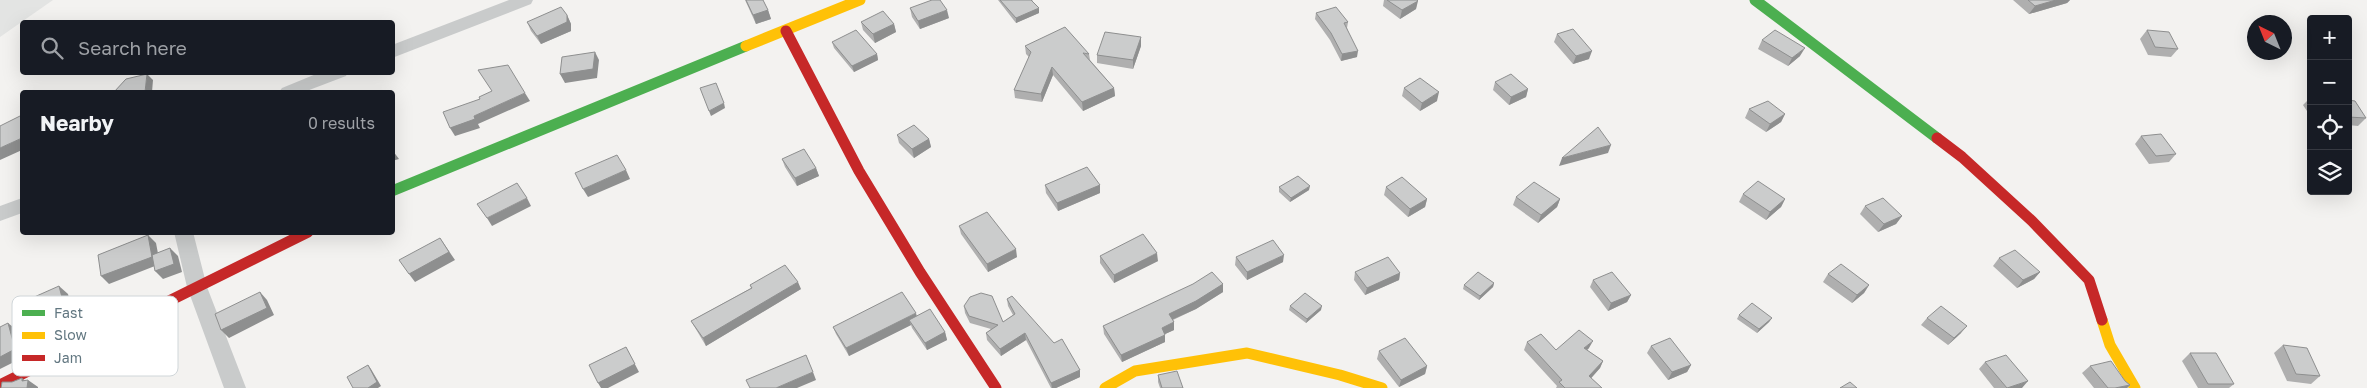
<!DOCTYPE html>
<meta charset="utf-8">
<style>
:root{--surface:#171b24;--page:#242831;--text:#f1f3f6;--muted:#9ea1a6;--line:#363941}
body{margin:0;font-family:"Golos Text",sans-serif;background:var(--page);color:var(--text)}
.controls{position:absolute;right:15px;top:15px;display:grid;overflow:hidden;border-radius:5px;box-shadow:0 5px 20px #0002}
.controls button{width:45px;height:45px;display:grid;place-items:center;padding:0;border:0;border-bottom:1px solid var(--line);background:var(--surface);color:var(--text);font:25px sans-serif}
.compass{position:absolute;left:2247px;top:15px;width:45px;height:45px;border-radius:50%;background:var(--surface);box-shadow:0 5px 20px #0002;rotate:317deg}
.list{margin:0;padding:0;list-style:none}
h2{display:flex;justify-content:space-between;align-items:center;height:65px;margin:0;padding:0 20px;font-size:21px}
h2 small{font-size:16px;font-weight:400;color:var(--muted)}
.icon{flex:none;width:28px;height:28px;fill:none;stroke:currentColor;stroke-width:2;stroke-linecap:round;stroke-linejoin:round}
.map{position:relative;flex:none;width:2367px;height:388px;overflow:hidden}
.search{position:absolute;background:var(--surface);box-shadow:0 5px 20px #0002;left:20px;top:20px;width:375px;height:55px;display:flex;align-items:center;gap:12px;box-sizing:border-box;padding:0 18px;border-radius:5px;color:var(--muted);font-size:19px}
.panel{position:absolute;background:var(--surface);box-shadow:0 5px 20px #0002;left:20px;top:90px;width:375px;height:145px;border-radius:5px}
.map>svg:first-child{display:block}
</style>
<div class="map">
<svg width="2367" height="388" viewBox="0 0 2367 388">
<rect width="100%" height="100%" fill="#f3f2f0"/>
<path fill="#e3e4e3" d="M0 0H53L0 37Z"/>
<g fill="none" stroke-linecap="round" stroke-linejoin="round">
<path fill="#c9cbcb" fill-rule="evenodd" d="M509 0H533L531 4 392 58V45Z
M321 72H348L346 76 304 92H279L282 88Z
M22 198V213L0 221V206Z
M174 232H193L207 287 246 388H224L187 287Z"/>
<path stroke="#4caf50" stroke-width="11" d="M1755 0 1937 138
M392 191 746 46"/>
<path stroke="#ffc107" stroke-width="11" d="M746 46 860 0
M2102 320 2110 345 2135 388
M1105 388 1135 371 1247 353 1340 375 1382 388"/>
<path stroke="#c62828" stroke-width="11" d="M786 31 859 171 920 272 996 388
M1937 138 1962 157 2032 221 2089 280 2102 320
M0 385 308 232"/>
</g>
<path fill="#afafaf" d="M745 0H763L768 10 771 19 756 24Z
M998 0H1033L1032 1 1039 13 1016 23Z
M1384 0H1417L1416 9 1400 19 1383 6Z
M2013 0H2070L2067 3 2029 14Z
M910 8 949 18 920 29 912 17Z
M1316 13 1348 22 1347 28 1357 57 1341 61 1330 40 1315 19Z
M567 15 571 24V31L541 44 531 31 527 22Z
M861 22 894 24 896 32 875 43 863 30Z
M2147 30 2178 49 2171 57 2148 55 2140 39Z
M1557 34 1589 59 1573 64 1554 42Z
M1141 37V46L1133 69 1097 63V55Z
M1762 40 1800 56 1788 66 1758 49Z
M832 42 877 54 878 60 854 72 834 48Z
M1025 46 1089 54 1090 60 1114 88 1115 96 1083 111 1053 75 1042 102 1015 98 1014 90 1029 57 1026 54Z
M1495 82 1528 89 1526 97 1509 105 1493 90Z
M1404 88 1437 101 1420 111 1402 96Z
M2311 97V117L2303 105Z
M2348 100 2366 118 2358 126 2348 125Z
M1749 109 1785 114 1781 122 1766 132 1745 118Z
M897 135 929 139 931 147 914 158 899 143Z
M2141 136 2176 154 2169 162 2149 164 2135 144Z
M782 159 816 168 819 176 797 186 785 167Z
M1045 185H1100V193L1058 211 1046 193Z
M1279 187 1309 190 1290 202 1279 192Z
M1386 187 1427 199 1425 207 1408 217 1384 195Z
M1743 194 1785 199 1781 207 1766 220 1739 202Z
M1516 197 1560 199 1557 207 1538 223 1513 205Z
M1865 206 1902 216 1896 224 1878 232 1860 214Z
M959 226 1017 257 988 272 961 234Z
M1100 256 1158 261 1114 283 1100 263Z
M1236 257 1283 262 1247 280 1235 265Z
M1999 258 2040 272 2034 279 2017 288 1993 266Z
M1355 272 1400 273 1399 280 1365 295 1354 280Z
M1828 274 1869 285 1864 293 1852 303 1823 282Z
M1593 280 1631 295 1627 302 1608 311 1590 287Z
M1494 283 1493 287 1479 300 1463 289 1464 285Z
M1223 284V292L1196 309 1173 320 1174 322V330L1165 334V342L1122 362 1104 334 1103 326Z
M750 285 801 289 706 346 691 321 751 288Z
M1007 299 1054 343 1080 370V377L1056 388H1051L1026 340 1001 356 987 340 986 333 991 329 970 323 965 313 964 306 1003 322 1013 315 1008 306Z
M1290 306 1321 310 1306 323 1289 310Z
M1739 315 1772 318 1769 322 1757 333 1737 319Z
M917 316 945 332 947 340 927 350 912 328 911 325 849 356 836 334 833 327Z
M1927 318 1961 333 1948 345 1921 325Z
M1527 342 1556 350 1589 348 1587 350 1603 361 1600 368 1591 378 1602 388H1556L1557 386 1524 350Z
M2283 345 2320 376 2311 384 2287 381 2274 353Z
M1651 346 1691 365 1687 372 1668 380 1647 353Z
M1379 351 1427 366 1425 374 1399 387 1377 359Z
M2190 353 2234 384 2229 388H2198L2182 361Z
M1985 362 2022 388H1994L1979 369Z
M2090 366 2125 381 2130 385 2127 388H2094L2082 373Z
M1158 375 1183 388H1160L1158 382Z"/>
<path fill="#8e8f8f" d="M2056 0H2070L2067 3 2029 14 2035 6Z
M1418 1 1416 9 1400 19 1402 10Z
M1039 8V13L1016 23V18Z
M768 10 771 19 756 24 753 15Z
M947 10 949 18 920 29 918 21Z
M567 15 571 24V31L541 44 537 36Z
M894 24 896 32 875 43 873 34Z
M1141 37V46L1133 69V60Z
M1805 48 1800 56 1788 66 1792 58Z
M1358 51 1357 57 1341 61 1342 54Z
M1592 51 1589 59 1573 64 1576 56Z
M595 52 599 60 597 78 565 83 560 74Z
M877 54 878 60 854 72 852 66Z
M1052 67 1053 75 1042 102 1041 94Z
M147 74 153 80 152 92H145Z
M1114 88 1115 96 1083 111 1082 102Z
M1528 89 1526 97 1509 105 1511 97Z
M1439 92 1437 101 1420 111 1422 103Z
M525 93 530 101 478 124 480 128 455 136 450 128 474 116Z
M724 103 725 108 711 116 709 111Z
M1785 114 1781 122 1766 132 1770 124Z
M22 138V150L0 160V148Z
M929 139 931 147 914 158 912 149Z
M1611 145 1608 153 1559 166 1562 158Z
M392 151H393L399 159 392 161Z
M816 168 819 176 797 186 795 178Z
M626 170 630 179 588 197 583 189Z
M1100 185V193L1058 211 1057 203Z
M1310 186 1309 190 1290 202 1291 198Z
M527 198 531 206 492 226 487 218Z
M1427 199 1425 207 1408 217 1410 209Z
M1560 199 1557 207 1538 223 1541 215Z
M1785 199 1781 207 1766 220 1770 212Z
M1902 216 1896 224 1878 232 1884 224Z
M148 235 156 243 160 264 109 284 101 276Z
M440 238 455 260 415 282 409 274Z
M170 248 178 256 182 272 163 279 155 271Z
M1016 249 1017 257 988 272 987 264Z
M1157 253 1158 261 1114 283V275Z
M1284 255 1283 262 1247 280V272Z
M2040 272 2034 279 2017 288 2023 280Z
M1400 273 1399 280 1365 295 1367 288Z
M798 282 801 289 706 346 703 338Z
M1494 283 1493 287 1479 300 1480 296Z
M1223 284V292L1196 309 1169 321V314Z
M1869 285 1864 293 1852 303 1857 295Z
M59 286 68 294 73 313 38 329 28 321Z
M260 292 267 300 274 315 229 338 221 330Z
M1631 295 1627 302 1608 311 1611 303Z
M1322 306 1321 310 1306 323 1307 319Z
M916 313 918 321 909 320 911 325 849 356 846 348Z
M1772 318 1769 322 1757 333 1759 329Z
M1174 322V330L1163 335 1162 328Z
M8 323 18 331 24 357 0 369V357Z
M1967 326 1961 333 1948 345 1954 338Z
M945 332 947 340 927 350 925 343Z
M1025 333 1026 340 1001 356 1000 349Z
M1165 335V342L1122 362 1121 355Z
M1593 341 1589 348 1581 356 1584 348Z
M626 347 639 372 608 388H601L598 383Z
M1603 361 1600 368 1586 384 1589 376Z
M368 365 371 369 381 386 378 388H368Z
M1691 365 1687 372 1668 380 1672 372Z
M1427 366 1425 374 1399 387 1401 380Z
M1080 370V377L1056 388H1052L1051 383Z
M813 372 816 380 797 388H776Z
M22 378 28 383V380L38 387V388H27L22 381Z
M2028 381 2022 388H2007Z
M2130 385 2127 388H2115Z"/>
<path fill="#cbcccc" stroke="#8e8f8f" d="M746 0H763L768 10 753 15Z
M932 0H940L947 10 918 21 910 8Z
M1000 0H1031L1039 8 1016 18Z
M1387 0H1417L1418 1 1402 10Z
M2028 0H2056L2035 6Z
M561 7 567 15V22L537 36 527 22Z
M1336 7 1348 22 1344 23 1358 51 1342 54 1331 33 1316 13Z
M883 11 894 24 873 34 861 22Z
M1065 27 1089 54 1083 53 1114 88 1082 102 1052 67 1041 94 1014 90 1031 52 1025 46Z
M1573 29 1592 51 1576 56 1557 34Z
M856 30 877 54 852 66 832 42Z
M1775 30 1805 48 1792 58 1762 40Z
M2147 30 2169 32 2178 49 2155 47Z
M1105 32 1141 37 1133 60 1097 55Z
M595 52 593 69 560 74 562 57Z
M508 65 525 93 474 116 475 119 450 128 443 112 480 99 479 97 492 91 478 70Z
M147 74 145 92H114L126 79Z
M1511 74 1528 89 1511 97 1495 82Z
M1420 78 1439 92 1422 103 1404 88Z
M716 83 724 103 709 111 700 88Z
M2348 100 2355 101 2366 118 2348 117Z
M1768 101 1785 114 1770 124 1749 109Z
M22 115V138L0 148V126Z
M914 125 929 139 912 149 897 135Z
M1598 127 1611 145 1562 158Z
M2161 134 2176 154 2156 156 2141 136Z
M804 149 816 168 795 178 782 159Z
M617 155 626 170 583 189 575 173Z
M1087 167 1100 185 1057 203 1045 185Z
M1298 176 1310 186 1291 198 1279 187Z
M1402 177 1427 199 1410 209 1386 187Z
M1758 181 1785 199 1770 212 1743 194Z
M1534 182 1560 199 1541 215 1516 197Z
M517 183 527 198 487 218 477 204Z
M1883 198 1902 216 1884 224 1865 206Z
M987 212 1016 249 987 264 959 226Z
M1143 234 1157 253 1114 275 1100 256Z
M148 235 152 257 101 276 98 255Z
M440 238 449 252 409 274 399 260Z
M1273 240 1284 255 1247 272 1236 257Z
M170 248 174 264 155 271 152 255Z
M2015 250 2040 272 2023 280 1999 258Z
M1388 257 1400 273 1367 288 1355 272Z
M1841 264 1869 285 1857 295 1828 274Z
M785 265 798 282 703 338 691 321 752 288 750 285Z
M1212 272 1223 284 1196 301 1169 314 1174 322 1162 328 1165 335 1121 355 1103 326 1193 284Z
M1478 272 1494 283 1480 296 1464 285Z
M1612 272 1631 295 1611 303 1593 280Z
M59 286 64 305 28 321 23 302Z
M260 292 267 308 221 330 215 314Z
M902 292 916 313 846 348 833 327Z
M981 293 992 296 1003 322 1015 314 1007 299 1012 296 1054 343 1062 339 1080 370 1051 383 1025 333 1000 349 986 333 998 325 969 316 964 306 970 297Z
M1305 293 1322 306 1307 319 1290 306Z
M1752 303 1772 318 1759 329 1739 315Z
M1941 306 1967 326 1954 338 1927 318Z
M930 309 945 332 925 343 909 320Z
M8 323 15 349 0 357V327Z
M1579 330 1593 341 1584 348 1603 361 1589 376 1602 388H1565L1559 382 1562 380 1527 342 1541 334 1556 350Z
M1405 338 1427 366 1401 380 1379 351Z
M1670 338 1691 365 1672 372 1651 346Z
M2283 345 2307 348 2320 376 2296 374Z
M626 347 635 364 598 383 589 365Z
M2190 353H2216L2234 384H2208Z
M806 355 813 372 776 388H750L746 380Z
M2006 355 2028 381 2007 388 1985 362Z
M2111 361 2125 381 2130 385 2115 388H2108L2090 366Z
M368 365 377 382 368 388H353L347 377Z
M1177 371 1183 388H1162L1158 375Z
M22 378V381L28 380 27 388H1L2 382H12Z
M1850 382 1857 388H1840Z"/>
<rect x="12" y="296" width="166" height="80" rx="8" fill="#fff" stroke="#d0d6d9" stroke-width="1"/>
<rect x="22" y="310" width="23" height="6" fill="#4caf50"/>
<rect x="22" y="332" width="23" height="7" fill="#ffc107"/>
<rect x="22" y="355" width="23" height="6" fill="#c62828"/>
<g font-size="14" fill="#627781">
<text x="54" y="318">Fast</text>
<text x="54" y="340">Slow</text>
<text x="54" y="363">Jam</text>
</g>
</svg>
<div class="controls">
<button>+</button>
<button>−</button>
<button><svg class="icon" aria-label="locate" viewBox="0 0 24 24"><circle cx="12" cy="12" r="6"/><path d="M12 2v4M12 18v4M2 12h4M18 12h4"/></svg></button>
<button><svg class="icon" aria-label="layers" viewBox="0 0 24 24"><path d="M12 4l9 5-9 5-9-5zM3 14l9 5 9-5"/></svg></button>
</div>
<svg class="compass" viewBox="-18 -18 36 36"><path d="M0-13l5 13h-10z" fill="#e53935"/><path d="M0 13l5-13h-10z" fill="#9ea1a6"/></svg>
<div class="search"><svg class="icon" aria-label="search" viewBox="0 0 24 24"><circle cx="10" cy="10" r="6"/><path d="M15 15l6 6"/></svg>Search here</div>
<section class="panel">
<h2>Nearby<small>0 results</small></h2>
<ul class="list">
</ul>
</section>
</div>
